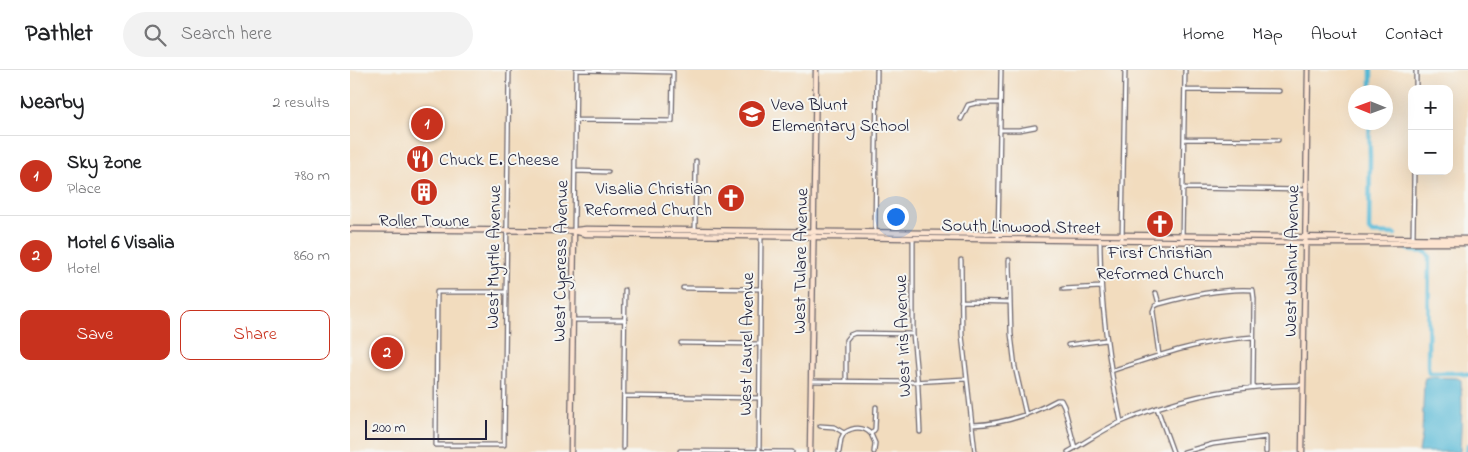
<!DOCTYPE html>
<meta charset="utf-8">
<style>
:root{--surface:#fff;--page:#f2f2f2;--text:#202124;--muted:#757577;--line:#e0e0e0;--accent:#c8321e}
body{margin:0;font-family:"Indie Flower",sans-serif;background:var(--page);color:var(--text)}
.controls{position:absolute;right:15px;top:15px;display:grid;overflow:hidden;border-radius:10px;box-shadow:0 5px 20px #0002}
.controls button{width:45px;height:45px;display:grid;place-items:center;padding:0;border:0;border-bottom:1px solid var(--line);background:var(--surface);color:var(--text);font:25px sans-serif}
.compass{position:absolute;left:998px;top:15px;width:45px;height:45px;border-radius:50%;background:var(--surface);box-shadow:0 5px 20px #0002;rotate:271deg}
.scale{position:absolute;left:15px;bottom:12px;width:122px;box-sizing:border-box;padding-left:5px;border:2px solid #22223b;border-top:0;font-size:14px;line-height:18px;white-space:nowrap;color:#22223b;-webkit-text-stroke:4px #f6f6f2;paint-order:stroke}
.you{position:absolute;left:545px;top:146px;width:18px;height:18px;margin:-12px;border:4px solid #fff;border-radius:50%;background:#1a73e8;box-shadow:0 0 0 8px #1a73e833}
.badge{display:grid;place-items:center;width:32px;height:32px;border-radius:50%;background:var(--accent);color:#fff;font-size:16px;font-weight:700}
.pin{position:absolute;translate:-50% -50%;border:2px solid #fff;box-shadow:0 1px 5px #0006}
.list{margin:0;padding:0;list-style:none}
h2{display:flex;justify-content:space-between;align-items:center;height:65px;margin:0;padding:0 20px;font-size:21px}
h2 small{font-size:16px;font-weight:400;color:var(--muted)}
.list li{display:grid;grid-template-columns:32px 1fr auto;gap:15px;align-items:center;box-sizing:border-box;height:80px;padding:0 20px;border-top:1px solid var(--line)}
.list b{display:block;font-size:19px;white-space:nowrap}
.list p{margin:0;font-size:16px;white-space:nowrap;color:var(--muted)}
.list em{font-size:16px;font-style:normal;color:var(--muted)}
.actions{display:flex;gap:10px;padding:15px 20px}
.actions a{flex:1;padding:11px 0;border:1px solid var(--accent);border-radius:10px;text-align:center;font-size:18px;color:var(--accent)}
.actions .main{background:var(--accent);color:#fff}
.icon{flex:none;width:28px;height:28px;fill:none;stroke:currentColor;stroke-width:2;stroke-linecap:round;stroke-linejoin:round}
.map{position:relative;flex:none;width:1118px;height:382px;overflow:hidden}
header{display:flex;align-items:center;gap:30px;box-sizing:border-box;height:70px;padding:0 25px;background:var(--surface);border-bottom:1px solid var(--line)}
header strong{font-size:24px}
nav{display:flex;gap:28px;margin-inline-start:auto;font-size:18px}
.search{width:350px;height:45px;background:var(--page);display:flex;align-items:center;gap:12px;box-sizing:border-box;padding:0 18px;border-radius:28px;color:var(--muted);font-size:19px}
main{display:flex}
aside{flex:1;background:var(--surface)}
.map>svg:first-child{display:block}
</style>
<header>
<strong>Pathlet</strong>
<div class="search"><svg class="icon" aria-label="search" viewBox="0 0 24 24"><circle cx="10" cy="10" r="6"/><path d="M15 15l6 6"/></svg>Search here</div>
<nav><a>Home</a><a>Map</a><a>About</a><a>Contact</a></nav>
</header>
<main>
<aside>
<h2>Nearby<small>2 results</small></h2>
<ul class="list">
<li><span class="badge">1</span><div><b>Sky Zone</b><p>Place</p></div><em>780 m</em></li>
<li><span class="badge">2</span><div><b>Motel 6 Visalia</b><p>Hotel</p></div><em>860 m</em></li>
</ul>
<div class="actions"><a class="main">Save</a><a>Share</a></div>
</aside>
<div class="map">
<svg width="1118" height="382" viewBox="0 0 1118 382">
<rect width="100%" height="100%" fill="#f6f6f2"/>
<filter id="ink" filterUnits="userSpaceOnUse"><feTurbulence type="fractalNoise" baseFrequency=".02" numOctaves="2"/><feDisplacementMap in="SourceGraphic" scale="10" xChannelSelector="R" yChannelSelector="G"/><feConvolveMatrix kernelMatrix="1 2 1 2 8 2 1 2 1" color-interpolation-filters="sRGB"/></filter>
<filter id="wash" filterUnits="userSpaceOnUse"><feTurbulence type="fractalNoise" baseFrequency=".0096" numOctaves="4" result="noise"/><feDisplacementMap in="SourceGraphic" scale="20" xChannelSelector="R" yChannelSelector="G"/><feGaussianBlur stdDeviation="1.12" result="paint"/><feColorMatrix in="noise" values="0 0 0 0 0 0 0 0 0 0 0 0 0 0 0 0 0 1.4 0 .05"/><feComposite in="paint" operator="in"/></filter>
<g filter="url(#wash)">
<rect width="100%" height="100%" fill="#f2dcbe"/>
<path fill="#58bad7" stroke="#3d6e89" d="M1079 307 1107 308 1111 310 1112 337 1110 382H1069L1072 365 1074 311 1075 308Z"/>
<g fill="none" stroke-linecap="round" stroke-linejoin="round">
<path stroke="#58bad7" stroke-width="4.5" d="M1021 22V0
M1019 52 1020 87 1019 160 1022 163 1045 164
M1056 178 1062 181 1076 182 1079 186 1078 294
M1078 296 1079 303H1109L1118 305
M1117 382 1118 375"/>
</g>
</g>
<g filter="url(#ink)">
<g fill="none" stroke-linecap="round" stroke-linejoin="round">
<g stroke="#6b6369" stroke-width="5.5">
<path id="street" d="M1066 19V0
M835 20 929 21
M611 49 618 35 626 33H650
M226 50 322 51 323 2 226 0
M650 60H669L685 57
M834 69 928 70
M225 101 258 102
M833 118 955 120
M345 160 346 91
M224 161 226 0
M525 163 527 0
M563 168V264L568 317 570 362
M1063 168 1064 101
M648 169 651 0
M750 169C750 231 758 291 771 352
M772 171 775 0
M832 171 835 0
M611 190 612 265 625 382
M659 190 661 264 665 297 676 345
M333 218 411 219
M713 219 751 217
M156 222H87L86 375H154L159 0
M806 223 809 234 805 236 803 241 809 285
M611 231 659 232
M809 234C839 226 871 218 903 220L904 229 903 317
M223 250H275
M331 273 410 274
M718 275 756 270
M761 301C809 285 852 270 903 267
M461 311 563 312 616 309
M496 311V270L500 265 505 263 563 264
M274 326 409 328
M807 338 823 382
M622 355C653 354 680 345 707 330H711L714 336 725 378
M470 356 484 357 494 363C503 357 513 356 521 364
M273 378 275 220
M330 381 442 382
M409 382 411 166
M489 382 491 369 494 363
M524 382 525 373 521 364 525 359 526 337
M718 382C736 372 752 360 771 352 828 327 891 315 953 315
M834 382 863 374 916 367V382"/>
</g>
<g stroke="#6b6369" stroke-width="7">
<path id="secondary" d="M0 159 224 161 236 164 320 165 962 173H1118
M227 160 236 159 1118 169
M221 382 224 161
M460 382 466 0
M952 382 958 0"/>
</g>
<use href="#street" stroke="#fff" stroke-width="3"/>
<use href="#secondary" stroke="#fde4d0" stroke-width="4.5"/>
</g>
</g>
<defs>
<g id="school-disc" transform="scale(1.4375)"><circle r="9.5" fill="#c8321e" stroke="#f6f6f2"/><path d="M0-5L7-2L0 1L-7-2ZM-4 1L0 2.5L4 1V4Q0 6-4 4Z" fill="#fff"/></g>
<g id="restaurant-disc" transform="scale(1.4375)"><circle r="9.5" fill="#c8321e" stroke="#f6f6f2"/><path d="M-5-6h1v4h1v-4h1v4h1v-4h1v5L-1.5 .5V6h-2V.5L-5-1ZM5-6V6H3V1.5H1.5Q1.5-4 5-6Z" fill="#fff"/></g>
<g id="building-disc" transform="scale(1.4375)"><circle r="9.5" fill="#c8321e" stroke="#f6f6f2"/><path d="M-4-6H4V6H1V3H-1V6H-4ZM-2.5-4.3h1.7v1.8h-1.7ZM.8-4.3h1.7v1.8H.8ZM-2.5-1h1.7V.8h-1.7ZM.8-1h1.7V.8H.8Z" fill="#fff"/></g>
<g id="church-disc" transform="scale(1.4375)"><circle r="9.5" fill="#c8321e" stroke="#f6f6f2"/><path d="M-1.2-6h2.4v3.5h3.3v2.4h-3.3V6h-2.4V-.1h-3.3v-2.4h3.3Z" fill="#fff"/></g>
</defs>
<g fill-rule="evenodd">
<use href="#school-disc" x="402" y="44"/>
<use href="#restaurant-disc" x="70" y="89"/>
<use href="#building-disc" x="74" y="122"/>
<use href="#church-disc" x="381" y="128"/>
<use href="#church-disc" x="810" y="154"/>
</g>
<g text-anchor="middle" stroke-width="4" stroke-linejoin="round" paint-order="stroke">
<g font-size="18" fill="#22223b" stroke="#f6f6f2" text-anchor="start">
<text x="421" y="40">Veva Blunt<tspan x="421" dy="21">Elementary School</tspan></text>
<text x="89" y="95">Chuck E. Cheese</text>
<text x="362" y="124" text-anchor="end">Visalia Christian<tspan x="362" dy="21">Reformed Church</tspan></text>
<text x="74" y="156" text-anchor="middle">Roller Towne</text>
<text x="810" y="188" text-anchor="middle">First Christian<tspan x="810" dy="21">Reformed Church</tspan></text>
</g>
<g font-size="18" fill="#22223b" stroke="#f6f6f2">
<text transform="translate(671 156) rotate(1)" y="6">South Linwood Street</text>
<text transform="translate(143 187) rotate(-89)" y="6">West Myrtle Avenue</text>
<text transform="translate(210 191) rotate(-89)" y="6">West Cypress Avenue</text>
<text transform="translate(450 191) rotate(-89)" y="6">West Tulare Avenue</text>
<text transform="translate(941 191) rotate(-89)" y="6">West Walnut Avenue</text>
<text transform="translate(552 266) rotate(-92)" y="6">West Iris Avenue</text>
<text transform="translate(396 274) rotate(-89)" y="6">West Laurel Avenue</text>
</g>
</g>
</svg>
<div class="controls">
<button>+</button>
<button>−</button>
</div>
<svg class="compass" viewBox="-18 -18 36 36"><path d="M0-13l5 13h-10z" fill="#e53935"/><path d="M0 13l5-13h-10z" fill="#757577"/></svg>
<div class="scale">200 m</div>
<div class="you"></div>
<div class="pin badge" style="left:77px;top:54px">1</div>
<div class="pin badge" style="left:37px;top:283px">2</div>
</div>
</main>
